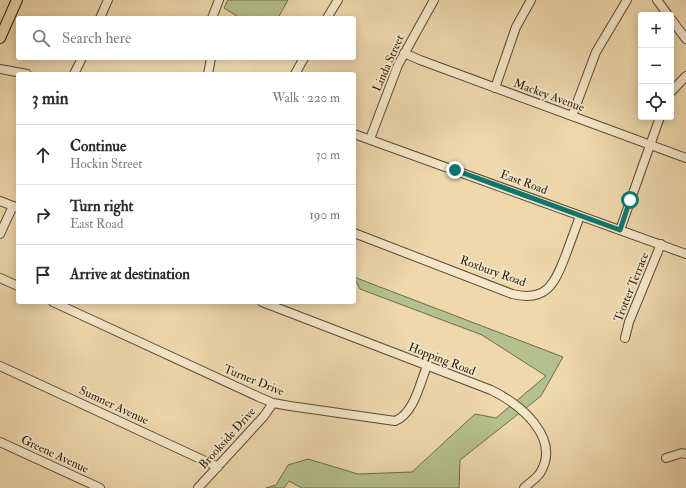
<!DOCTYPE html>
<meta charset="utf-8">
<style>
:root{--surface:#fff;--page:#f7f7f7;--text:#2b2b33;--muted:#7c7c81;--line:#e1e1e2}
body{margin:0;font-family:"IM FELL Double Pica",serif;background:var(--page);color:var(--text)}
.controls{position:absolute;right:12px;top:12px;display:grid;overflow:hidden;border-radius:4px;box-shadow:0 2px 10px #0003}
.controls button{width:36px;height:36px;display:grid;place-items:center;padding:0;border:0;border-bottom:1px solid var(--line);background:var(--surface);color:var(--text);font:20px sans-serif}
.stop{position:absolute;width:12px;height:12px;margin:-9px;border:3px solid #0f766e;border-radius:50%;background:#fff}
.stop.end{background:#0f766e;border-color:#fff;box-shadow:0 1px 4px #0008}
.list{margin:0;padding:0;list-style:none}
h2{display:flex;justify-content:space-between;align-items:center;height:52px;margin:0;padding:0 16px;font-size:17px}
h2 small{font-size:13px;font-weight:400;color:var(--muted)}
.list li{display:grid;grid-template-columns:26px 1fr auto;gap:12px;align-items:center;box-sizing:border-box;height:60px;padding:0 16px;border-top:1px solid var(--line)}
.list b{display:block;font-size:15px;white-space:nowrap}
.list p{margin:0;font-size:13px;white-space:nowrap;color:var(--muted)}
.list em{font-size:13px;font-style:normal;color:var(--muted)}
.icon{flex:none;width:22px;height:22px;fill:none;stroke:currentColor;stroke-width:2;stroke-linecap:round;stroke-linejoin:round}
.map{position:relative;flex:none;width:686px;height:488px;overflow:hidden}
.search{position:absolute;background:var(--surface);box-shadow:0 2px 10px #0003;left:16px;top:16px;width:340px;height:44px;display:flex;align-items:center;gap:10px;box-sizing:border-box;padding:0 14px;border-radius:4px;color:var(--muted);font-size:15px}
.panel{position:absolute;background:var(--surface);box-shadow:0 2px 10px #0003;left:16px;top:72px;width:340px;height:232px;border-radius:4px}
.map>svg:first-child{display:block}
</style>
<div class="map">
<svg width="686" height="488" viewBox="0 0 686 488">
<rect width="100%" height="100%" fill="#eed8ac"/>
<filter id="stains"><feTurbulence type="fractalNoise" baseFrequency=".005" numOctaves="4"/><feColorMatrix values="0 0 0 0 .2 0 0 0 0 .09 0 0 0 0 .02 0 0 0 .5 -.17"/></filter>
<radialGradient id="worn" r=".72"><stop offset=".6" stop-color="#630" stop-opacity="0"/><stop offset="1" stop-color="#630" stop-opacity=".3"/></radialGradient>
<path fill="#b4c08d" stroke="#6e6c4a" d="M228 0H288L278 18H240L224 8Z
M354 277 563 357 541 396 460 460 459 488H302L289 481 284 488H266L276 485 288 465 308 459 358 474 412 472 475 414 496 418 546 376 482 335 360 289Z"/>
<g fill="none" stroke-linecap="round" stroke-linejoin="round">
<g stroke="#5a4830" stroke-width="10">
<path id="minor" d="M657 0 668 15
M100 18 108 0
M212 18 219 0
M327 18 338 0
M671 19 686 39
M404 53 420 60 686 158
M0 69 27 74
M74 74 82 58
M208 74 211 58
M295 74 304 58
M495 88 516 27 531 0
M671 92 686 76
M572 116 596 52 627 0
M354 134 686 254
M370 139 398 65 434 0
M0 201 18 208
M620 230 660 117
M354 233 512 294C546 302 554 285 565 257 570 243 575 230 580 216
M0 234 13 206
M0 278 18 286
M53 302 261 398 273 403 290 406 395 421C414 414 420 383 427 366
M262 302 491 390C519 403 562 438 540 473 536 479 529 483 524 488
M625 338 629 322 661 244
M0 366 218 467
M0 442 100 488
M666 458 682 453 686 454
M198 488 264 416 273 403"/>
</g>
<g stroke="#291807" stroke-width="12">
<path id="major" d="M0 38 17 0"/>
</g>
<use href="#minor" stroke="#f4e6c9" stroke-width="8"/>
<use href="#major" stroke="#eed8ac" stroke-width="10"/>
</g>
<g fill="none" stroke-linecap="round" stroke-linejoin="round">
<path stroke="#0f766e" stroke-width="5" d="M455 170 620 230 630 200"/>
</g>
<g text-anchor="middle" stroke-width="3.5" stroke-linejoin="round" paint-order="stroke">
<g font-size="12" fill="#291807" stroke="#f4e6c9">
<text transform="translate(388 63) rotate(-66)" y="4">Linda Street</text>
<text transform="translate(549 95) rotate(20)" y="4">Mackey Avenue</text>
<text transform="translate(524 182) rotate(20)" y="4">East Road</text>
<text transform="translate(493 271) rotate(20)" y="4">Roxbury Road</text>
<text transform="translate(631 287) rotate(-68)" y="4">Trotter Terrace</text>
<text transform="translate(442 359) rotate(21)" y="4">Hopping Road</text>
<text transform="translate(254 380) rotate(22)" y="4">Turner Drive</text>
<text transform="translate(114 405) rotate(25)" y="4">Sumner Avenue</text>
<text transform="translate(227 438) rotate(-48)" y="4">Brookside Drive</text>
<text transform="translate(55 454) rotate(25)" y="4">Greene Avenue</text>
</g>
</g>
<rect width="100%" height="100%" filter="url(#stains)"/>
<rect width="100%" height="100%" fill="url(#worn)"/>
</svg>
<div class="controls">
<button>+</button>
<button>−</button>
<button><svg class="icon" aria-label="locate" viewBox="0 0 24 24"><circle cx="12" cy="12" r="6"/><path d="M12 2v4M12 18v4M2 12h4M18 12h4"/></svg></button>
</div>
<div class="stop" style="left:630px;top:200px"></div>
<div class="stop end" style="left:455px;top:170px"></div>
<div class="search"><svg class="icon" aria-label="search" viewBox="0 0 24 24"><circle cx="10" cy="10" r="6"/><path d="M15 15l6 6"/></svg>Search here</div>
<section class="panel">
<h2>3 min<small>Walk · 220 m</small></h2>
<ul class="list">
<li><svg class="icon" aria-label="ahead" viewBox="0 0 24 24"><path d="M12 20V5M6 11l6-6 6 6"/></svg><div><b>Continue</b><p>Hockin Street</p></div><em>30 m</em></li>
<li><svg class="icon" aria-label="right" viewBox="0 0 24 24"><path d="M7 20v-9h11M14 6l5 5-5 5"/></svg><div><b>Turn right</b><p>East Road</p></div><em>190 m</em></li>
<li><svg class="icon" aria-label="arrive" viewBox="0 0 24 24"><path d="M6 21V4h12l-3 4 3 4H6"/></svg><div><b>Arrive at destination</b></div></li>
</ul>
</section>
</div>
